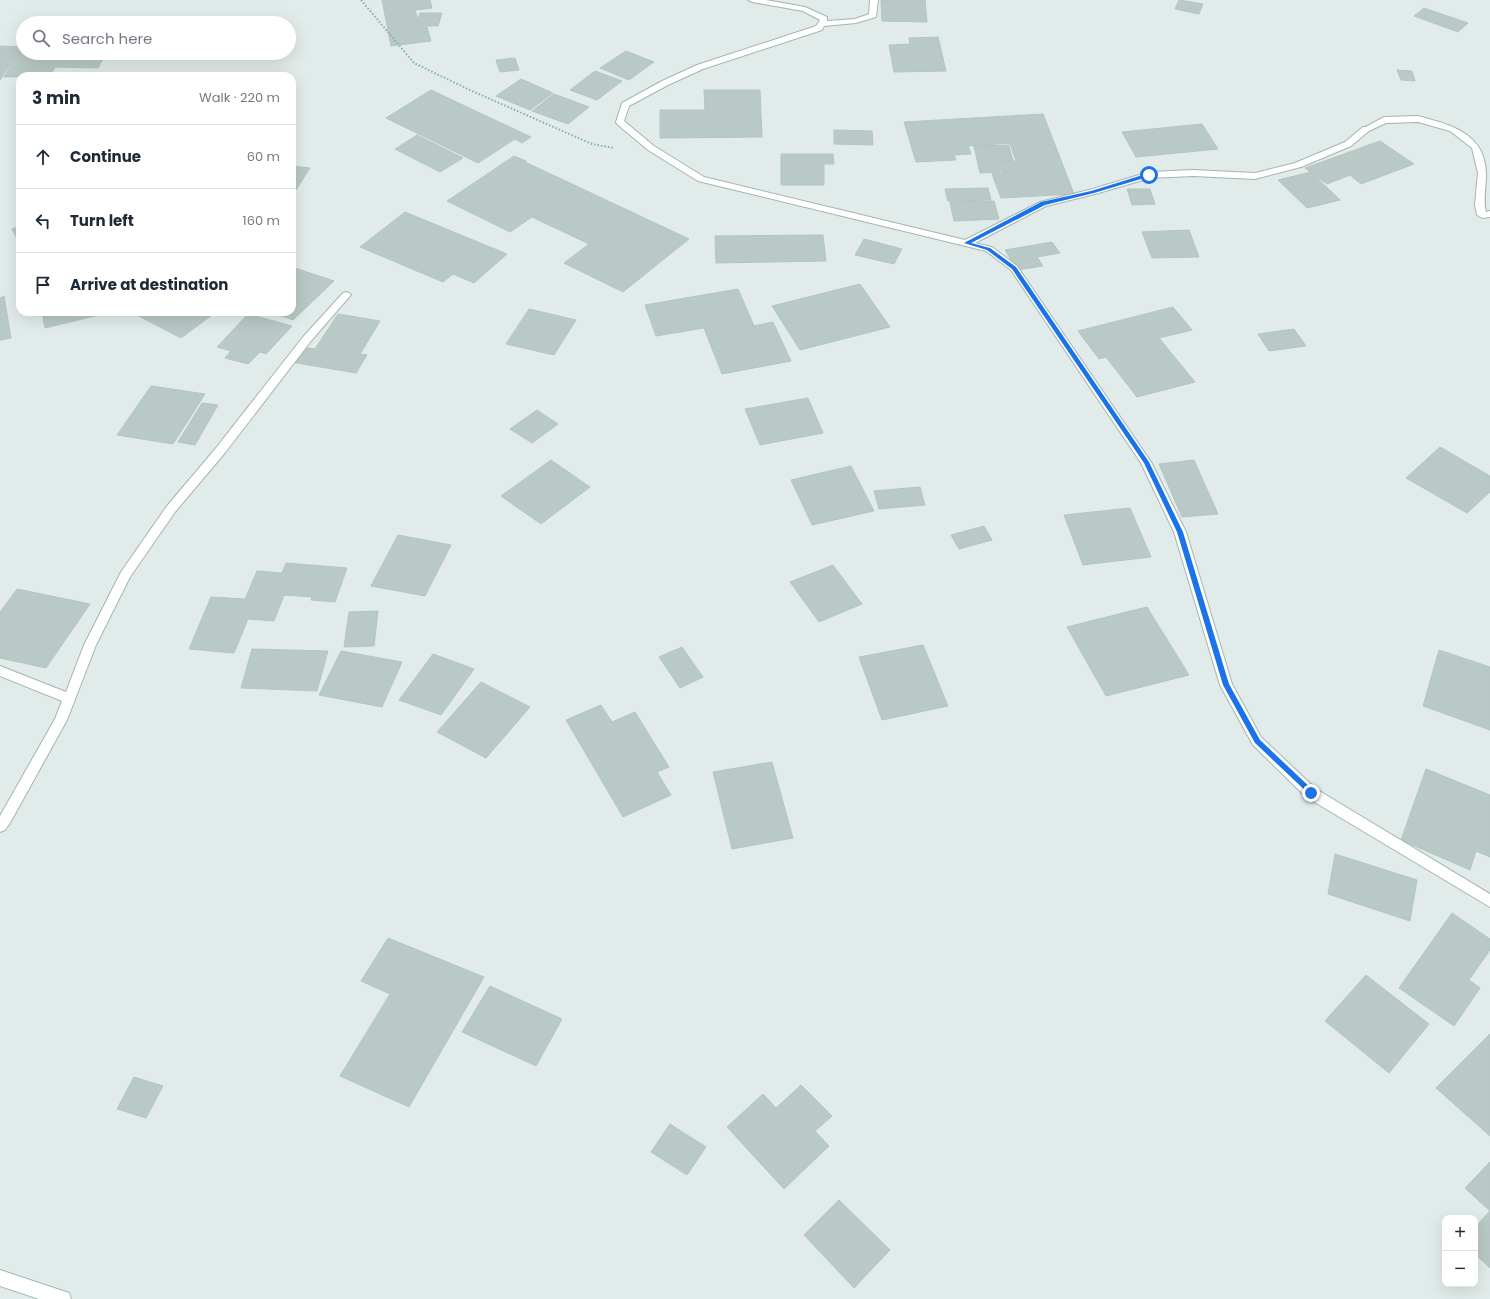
<!DOCTYPE html>
<meta charset="utf-8">
<style>
:root{--surface:#fff;--page:#f6f6f7;--text:#1f2937;--muted:#747a83;--line:#e0e1e3}
body{margin:0;font-family:Poppins,sans-serif;background:var(--page);color:var(--text)}
.controls{position:absolute;right:12px;bottom:12px;display:grid;overflow:hidden;border-radius:8px;box-shadow:0 4px 16px #0002}
.controls button{width:36px;height:36px;display:grid;place-items:center;padding:0;border:0;border-bottom:1px solid var(--line);background:var(--surface);color:var(--text);font:20px sans-serif}
.stop{position:absolute;width:12px;height:12px;margin:-9px;border:3px solid #1a73e8;border-radius:50%;background:#fff}
.stop.end{background:#1a73e8;border-color:#fff;box-shadow:0 1px 4px #0008}
.list{margin:0;padding:0;list-style:none}
h2{display:flex;justify-content:space-between;align-items:center;height:52px;margin:0;padding:0 16px;font-size:17px}
h2 small{font-size:13px;font-weight:400;color:var(--muted)}
.list li{display:grid;grid-template-columns:26px 1fr auto;gap:12px;align-items:center;box-sizing:border-box;height:64px;padding:0 16px;border-top:1px solid var(--line)}
.list b{display:block;font-size:15px;white-space:nowrap}
.list em{font-size:13px;font-style:normal;color:var(--muted)}
.icon{flex:none;width:22px;height:22px;fill:none;stroke:currentColor;stroke-width:2;stroke-linecap:round;stroke-linejoin:round}
.map{position:relative;flex:none;width:1490px;height:1299px;overflow:hidden}
.search{position:absolute;background:var(--surface);box-shadow:0 4px 16px #0002;left:16px;top:16px;width:280px;height:44px;display:flex;align-items:center;gap:10px;box-sizing:border-box;padding:0 14px;border-radius:22px;color:var(--muted);font-size:15px}
.panel{position:absolute;background:var(--surface);box-shadow:0 4px 16px #0002;left:16px;top:72px;width:280px;height:244px;border-radius:12px}
.map>svg:first-child{display:block}
</style>
<div class="map">
<svg width="1490" height="1299" viewBox="0 0 1490 1299">
<rect width="100%" height="100%" fill="#e1ecea"/>
<path fill="#b9c9c6" stroke="#b3c5c2" d="M382 0H430L432 8 415 10 420 27H427L431 41 391 46Z
M881 0H925L927 22 882 21Z
M1179 0 1203 4 1199 14 1175 9Z
M1424 8 1468 23 1458 32 1414 16Z
M420 13H442L438 26H416Z
M938 37 946 71 894 72 889 45 910 44 909 38Z
M0 46 22 47 0 80Z
M22 48 23 53H106L98 68 55 67 50 76 4 77Z
M626 51 654 62 629 80 600 68Z
M515 58 519 70 500 72 496 60Z
M1397 70 1412 71 1415 81 1401 80Z
M595 71 622 81 597 100 570 90Z
M521 79 553 93 530 110 496 96Z
M431 90 531 137 522 143 515 139 478 163 386 118Z
M704 90H760L762 137 660 138V110H705Z
M554 94 589 107 568 124 532 111Z
M1043 114 1074 194 1001 198 992 174 1003 173 999 162 1016 161 1010 143 968 146 971 154 954 155 956 160 916 162 904 122Z
M1202 124 1218 149 1136 157 1122 132Z
M834 130 872 131 873 145 834 144Z
M417 135 463 158 440 172 395 149Z
M1380 141 1414 164 1361 184 1350 175 1327 184 1305 168Z
M1009 145 1013 161H998L1001 172 980 173 974 146Z
M781 154H833L834 164H824V185H781Z
M514 156 526 161 525 162 689 239 623 292 564 263 589 244 532 217 510 232 447 201Z
M292 166 310 168 292 196Z
M1311 172 1340 200 1307 208 1278 180Z
M988 188 991 200 948 201 945 189Z
M1127 189H1150L1155 204 1132 205Z
M994 201 999 219 954 221 950 202Z
M405 212 507 254 474 283 453 274 443 282 360 247Z
M20 226V244L12 229Z
M1189 230 1199 257 1152 258 1142 232Z
M823 235 826 261 716 263 715 236Z
M864 239 902 249 894 264 855 255Z
M1052 242 1060 253 1037 257 1043 266 1017 270 1005 250Z
M292 267 334 281 293 320 270 312H292Z
M860 284 890 327 800 350 772 306Z
M738 289 754 326 773 322 791 361 722 374 704 328 656 336 645 305Z
M4 296 11 338 0 340V298Z
M1173 307 1192 330 1159 338 1195 382 1137 397 1106 357 1099 359 1078 331Z
M529 309 576 320 554 355 506 344Z
M42 312H103V314L45 328Z
M131 312H216L181 338Z
M248 314 292 326 266 354 260 352 248 364 225 358 231 351 217 347Z
M338 314 380 321 360 354 367 355 356 373 291 362 301 347 315 349Z
M1294 329 1306 346 1269 351 1258 334Z
M151 386 205 394 173 444 117 435Z
M808 398 823 433 760 445 745 409Z
M202 403 218 405 195 445 178 442Z
M537 410 558 424 532 443 510 429Z
M1440 447 1490 476V492L1467 513 1406 478Z
M551 460 590 487 541 524 501 496Z
M1194 460 1218 514 1182 517 1159 464Z
M851 466 874 511 812 525 791 480Z
M920 487 925 505 879 509 874 491Z
M1130 508 1151 557 1083 565 1064 515Z
M984 526 992 540 959 549 951 535Z
M398 535 451 545 425 596 371 586Z
M286 563 347 568 335 602 311 600 312 597 284 595 274 621 248 619 234 653 189 649 211 597 245 599 257 571 282 573Z
M833 565 862 604 819 622 790 582Z
M17 589 90 604 46 668 0 658V612Z
M1147 607 1189 675 1106 696 1067 627Z
M378 611 374 646 344 647 349 612Z
M923 645 948 706 882 720 859 657Z
M682 647 703 677 680 688 659 657Z
M252 649 328 651 317 691 241 688Z
M1439 650 1490 667V730L1423 706Z
M341 651 402 662 382 707 319 695Z
M433 654 474 669 441 715 399 700Z
M481 682 530 707 486 758 437 732Z
M601 705 612 722 635 712 669 767 657 772 671 795 623 817 566 720Z
M772 762 793 838 732 849 713 772Z
M1426 769 1490 795V857L1476 851 1470 870 1401 840Z
M1335 854 1417 880 1410 921 1328 894Z
M1452 913 1490 939V950L1469 980 1480 988 1454 1026 1399 988Z
M388 938 484 977 409 1107 340 1076 390 994 361 981Z
M1366 975 1429 1024 1389 1073 1325 1021Z
M490 986 562 1019 536 1066 462 1032Z
M1490 1034V1136L1436 1088Z
M134 1077 163 1086 146 1118 117 1109Z
M801 1085 832 1116 815 1131 829 1146 784 1189 727 1127 763 1094 776 1108Z
M670 1124 706 1147 687 1175 651 1152Z
M1490 1162V1268L1475 1254V1227L1490 1211 1465 1188Z
M839 1200 890 1250 854 1288 804 1235Z"/>
<g fill="none" stroke-linecap="round" stroke-linejoin="round">
<g stroke="#a4b4b2" stroke-width="2">
<path id="pedestrian" d="M1418 116C1451 125 1486 133 1486 175 1486 187 1483 199 1486 212L1490 211V217L1482 218 1477 215 1475 205 1478 173 1472 148 1450 131 1418 122 1386 123 1369 131H1363L1362 129 1384 117Z"/>
</g>
<g stroke="#a4b4b2" stroke-width="2">
<path id="minor" d="M748 0H766L805 7 827 17V21L855 19 869 14 870 0H878L876 17 856 23 824 26 822 30 703 69 668 85 629 106 624 121 654 146 704 177 965 240 1040 202 1089 190 1149 172 1193 170 1255 173 1295 163 1345 142 1363 127H1369L1370 129 1369 131 1351 146 1301 167 1255 179 1193 176 1150 178 1095 194 1046 206 975 243 992 247 1017 266 1151 462 1186 532 1232 684 1261 737 1316 789 1490 894V907L1306 797 1253 745 1220 685 1174 532 1141 463 1011 270 986 251 698 181 648 150 617 124 616 122 622 103 662 81 697 65 816 26 820 20 803 11 752 2Z
M346 292 349 293 351 295 349 297 311 341 224 454 175 512 130 577 96 645 67 720 10 823 5 830 0 832V816L55 719 62 701 0 676V666L66 692 84 645 121 572 167 506 216 448 303 337 343 293Z"/>
</g>
<g stroke="#9fb8b5" stroke-width="2">
<path id="secondary" d="M0 1270 69 1293 71 1299H39L0 1286Z"/>
</g>
<path stroke="#80b0ad" stroke-width="2" stroke-dasharray="1.5 2" stroke-linecap="butt" d="M361 0 414 63 472 91 592 144 614 148"/>
<use href="#pedestrian" fill="#fff" fill-rule="evenodd"/>
<use href="#minor" fill="#fff" fill-rule="evenodd"/>
<use href="#secondary" fill="#fff" fill-rule="evenodd"/>
</g>
<path fill="#1a73e8" d="M1149 173 1151 176 1094 193 1045 205 971 243 990 248 1016 267 1149 462 1183 532 1229 684 1260 740 1314 791V795L1311 796 1255 743 1223 685 1177 532 1144 463 1012 269 987 250 964 243 1041 202 1091 191Z"/>
</svg>
<div class="controls">
<button>+</button>
<button>−</button>
</div>
<div class="stop" style="left:1149px;top:175px"></div>
<div class="stop end" style="left:1311px;top:793px"></div>
<div class="search"><svg class="icon" aria-label="search" viewBox="0 0 24 24"><circle cx="10" cy="10" r="6"/><path d="M15 15l6 6"/></svg>Search here</div>
<section class="panel">
<h2>3 min<small>Walk · 220 m</small></h2>
<ul class="list">
<li><svg class="icon" aria-label="ahead" viewBox="0 0 24 24"><path d="M12 20V5M6 11l6-6 6 6"/></svg><div><b>Continue</b></div><em>60 m</em></li>
<li><svg class="icon" aria-label="left" viewBox="0 0 24 24"><path d="M17 20v-9H6M10 6l-5 5 5 5"/></svg><div><b>Turn left</b></div><em>160 m</em></li>
<li><svg class="icon" aria-label="arrive" viewBox="0 0 24 24"><path d="M6 21V4h12l-3 4 3 4H6"/></svg><div><b>Arrive at destination</b></div></li>
</ul>
</section>
</div>
